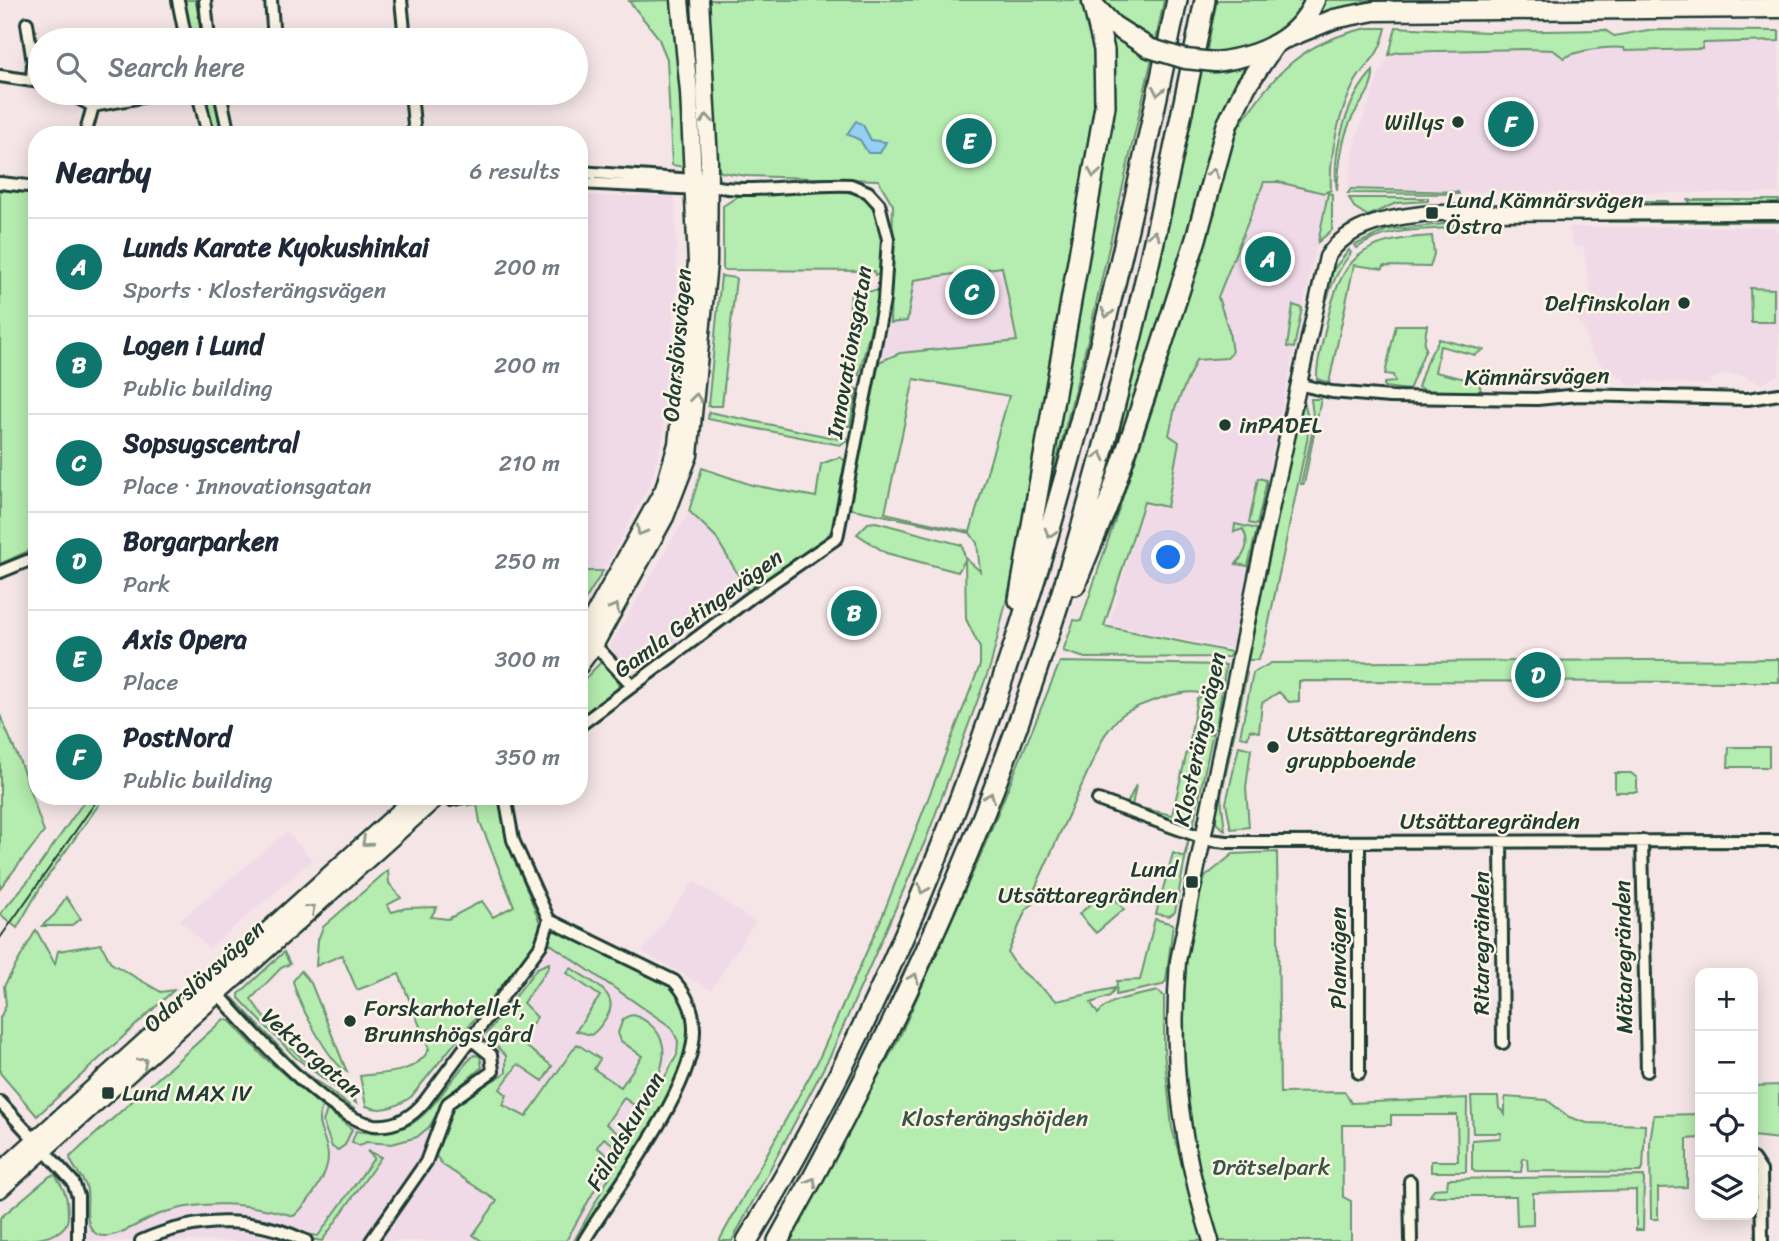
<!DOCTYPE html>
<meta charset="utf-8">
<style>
:root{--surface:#fff;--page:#f6f6f7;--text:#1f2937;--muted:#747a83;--line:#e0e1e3;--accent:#0f766e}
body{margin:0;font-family:Sriracha,sans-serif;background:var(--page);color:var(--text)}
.controls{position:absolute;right:21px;bottom:21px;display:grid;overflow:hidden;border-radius:14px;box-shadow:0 4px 18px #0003}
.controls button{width:63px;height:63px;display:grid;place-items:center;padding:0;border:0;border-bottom:2px solid var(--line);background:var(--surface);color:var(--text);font:35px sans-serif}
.you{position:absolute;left:1169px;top:558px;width:24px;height:24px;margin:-18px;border:5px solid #fff;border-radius:50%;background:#1a73e8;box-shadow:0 0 0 10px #1a73e833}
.badge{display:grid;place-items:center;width:46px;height:46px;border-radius:50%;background:var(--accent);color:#fff;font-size:23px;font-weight:700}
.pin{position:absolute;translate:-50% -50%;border:4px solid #fff;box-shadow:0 2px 7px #0006}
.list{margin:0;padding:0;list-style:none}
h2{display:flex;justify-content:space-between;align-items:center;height:91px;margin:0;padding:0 28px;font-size:30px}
h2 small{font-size:23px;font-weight:400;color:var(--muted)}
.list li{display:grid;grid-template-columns:46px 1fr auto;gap:21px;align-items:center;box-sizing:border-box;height:98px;padding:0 28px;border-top:2px solid var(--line)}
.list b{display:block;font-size:26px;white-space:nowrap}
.list p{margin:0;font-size:23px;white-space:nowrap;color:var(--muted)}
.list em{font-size:23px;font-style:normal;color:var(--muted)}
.icon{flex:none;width:38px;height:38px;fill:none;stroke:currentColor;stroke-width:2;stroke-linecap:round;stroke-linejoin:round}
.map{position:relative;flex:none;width:1779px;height:1241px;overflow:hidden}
.search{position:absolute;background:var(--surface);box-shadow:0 4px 18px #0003;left:28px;top:28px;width:560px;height:77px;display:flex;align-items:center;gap:18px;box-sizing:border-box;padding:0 24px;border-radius:38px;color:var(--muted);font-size:26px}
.panel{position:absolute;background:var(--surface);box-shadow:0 4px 18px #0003;left:28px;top:126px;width:560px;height:679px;border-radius:28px}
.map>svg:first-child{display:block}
</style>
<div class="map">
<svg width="1779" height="1241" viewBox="0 0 1779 1241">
<rect width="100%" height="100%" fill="#f5e5e7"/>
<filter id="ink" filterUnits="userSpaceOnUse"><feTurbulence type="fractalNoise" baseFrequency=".0143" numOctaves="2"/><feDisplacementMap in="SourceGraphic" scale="14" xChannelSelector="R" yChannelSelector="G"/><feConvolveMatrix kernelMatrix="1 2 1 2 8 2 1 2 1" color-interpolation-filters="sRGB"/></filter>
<g filter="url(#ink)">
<path fill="#f0dae8" d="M1779 35V193L1350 192 1348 188 1356 138 1380 72 1397 44Z
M1265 173 1327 193 1231 649 1109 625 1184 367Z
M579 196H675L677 285 662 442 650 484 603 571H579Z
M1569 227H1773L1779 232V375L1761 384 1743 375 1725 374 1711 379V385L1645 381 1643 385 1627 386 1623 378 1611 373 1602 374V365L1589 350 1586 334 1576 317 1575 307H1586L1592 299 1583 246 1574 247Z
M1002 267 1017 341 900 353 879 362 890 323 907 321 914 280Z
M689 511 715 536 748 591 640 673H628L610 646Z
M287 832 312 860 209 949 180 920Z
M694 881 755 922 711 990 642 951Z
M552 945 686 1031 572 1241H0V1218L226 1021 300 1091 349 1126 383 1133H398L418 1123Z"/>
<path fill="#b5ecaf" stroke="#6a9472" stroke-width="2" fill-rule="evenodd" d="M184 0H201L205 40H192Z
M673 0 686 143 684 167 672 165 667 59 658 37 629 1Z
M708 0H1081L1095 37 1100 82 1031 499 991 664 927 837 831 1054 732 1241H719L818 1061 882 917 980 665V648L966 619 965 560 958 572 886 553 857 534 868 523 876 522 962 545 965 558 980 571 977 543 970 533 847 508 879 362 900 353 1017 341 1002 267 914 280 907 321 890 323 893 205 878 180 747 176 721 172 715 165ZM914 379 1009 396 970 532 885 513Z
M1101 0H1164L1156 40 1112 14Z
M1217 0H1307C1289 38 1245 52 1206 53Z
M1324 0H1702L1390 2 1368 5 1311 22Z
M1396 27 1487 32 1605 30 1614 36 1648 30 1779 31V41L1703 43 1702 49 1625 51 1624 48C1609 46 1577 50 1564 58L1553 50 1525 49 1398 52 1389 55Z
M1368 28H1386C1378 62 1367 60 1354 84 1338 116 1329 155 1331 190L1324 193 1278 182H1264L1218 297 1229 331 1232 353 1227 358 1196 360 1175 408 1169 435 1179 442 1167 507 1144 502 1104 626 1231 652 1229 657 1085 658 1063 651 1074 620 1081 621 1162 381 1209 220 1215 213 1216 194 1239 126C1276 72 1301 42 1368 28Z
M1108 30 1133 49 1152 58 1089 335 1035 546 1112 114 1115 72Z
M1253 63 1217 128 1179 267 1092 531 1202 69Z
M1373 71C1374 90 1359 103 1351 120 1341 141 1339 167 1337 190 1331 153 1347 98 1373 71Z
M202 93H216L226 135H213Z
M0 189 37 194V547L0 564Z
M1351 189 1458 192 1459 194 1348 193Z
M799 190C819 191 841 189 859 195 883 203 884 254 882 275H875L874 271 723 270V206L740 195Z
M1328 193 1332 194V230L1318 242Z
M1349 198H1428V201L1396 203 1368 216 1354 207Z
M1688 200H1779V204L1692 205Z
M1581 201H1667L1669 202 1583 205Z
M1779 219V222H1610L1613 220Z
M1454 223 1453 228C1420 230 1385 228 1357 248L1355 245 1387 230Z
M1432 236 1434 254 1430 267 1384 266 1383 269 1354 265 1329 383 1317 379C1316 362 1323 342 1326 326 1341 256 1361 240 1432 236Z
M1349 250 1351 253C1323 288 1319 331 1310 375L1307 370 1329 275Z
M721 276 736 278 722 406H708Z
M1750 288 1774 289V322H1751Z
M851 291H880L859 375 844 374Z
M1293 305 1302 308 1294 348 1287 347Z
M1396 325H1427L1424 345 1426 348 1409 390 1384 387V383L1395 382 1393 375 1385 374Z
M1439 339 1483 350 1475 355 1440 346 1435 372 1479 382 1481 391 1431 393 1418 387 1426 363Z
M843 387 857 389 850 426H841L839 420Z
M1303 397 1309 422 1307 441 1264 646 1258 660H1248Z
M1311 399H1321L1304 484H1301L1314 424Z
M709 412 839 439 841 435 849 439 840 445 708 419Z
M840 457 845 461 833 528 825 540 748 591 715 536 689 511 702 468 752 485 816 497 821 464Z
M1258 478 1266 480V485L1257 525 1249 523Z
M1235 524 1257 529 1248 566 1236 564C1246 553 1250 543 1243 529L1234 532Z
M579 571H603L579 610Z
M1779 659V682L1299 681V701L1289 702 1279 692 1262 703 1259 732 1250 730 1248 738 1240 736 1253 673 1271 663Z
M601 662 619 682 617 695 579 718V685Z
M1060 662 1226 665 1216 728 1191 732 1197 698 1204 696C1193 684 1135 705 1122 715 1115 720 1109 730 1104 736L1032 895 1033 904 1026 909 1008 953 1017 967 1057 1001 1115 988 1110 996 1091 1003 1098 1014C1109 997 1139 996 1158 991L1164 996V1051L1172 1128 1203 1241H789L899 1038 981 854Z
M1244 668 1247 673 1221 797 1225 830 1217 824 1215 816Z
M0 715 20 762 44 832 0 888Z
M1213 732 1193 827 1126 806 1136 785 1132 806 1172 815 1191 735 1204 736Z
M1239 746 1251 749 1246 788 1249 827 1231 829 1226 803Z
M1729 747H1769V767H1728Z
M1615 773H1631L1637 778V792H1615Z
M88 796H105L43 883 17 928 0 914 29 880Z
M480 796H500L505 832 540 923V938L411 1097C397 1107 382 1113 366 1106L360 1076C384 1073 417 1074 429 1049L399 974 357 990 342 955 316 966 318 940 323 927 388 870 389 883 401 898 387 905 392 912 406 908 437 907 431 917 448 919 482 901 493 917 514 906 480 822 477 804 469 805Z
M1189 838 1175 912 1169 916 1156 914 1173 853 1184 857Z
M1277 852 1280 1093 1345 1092 1351 1103 1467 1098 1466 1172H1431V1161H1458L1457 1115H1391V1125H1342L1343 1197 1351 1201V1241H1218C1176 1132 1175 1015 1195 901L1198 902 1205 877 1233 854Z
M1107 890 1124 909 1096 933 1079 914Z
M66 897 81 919 70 926H42L55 914Z
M1155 919 1173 924 1166 981 1162 985 1116 995 1117 981 1140 980Z
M36 930 55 964 58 951 101 944 111 963 161 992 174 990 37 1116 0 1073V1018L6 1005 4 986Z
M560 930C592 945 657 967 678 992 722 1043 611 1194 582 1241H574L677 1055 678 1041 671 1027 549 943 552 932Z
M284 952 290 964 281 968 251 999C271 1028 317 1082 352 1090L356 1103 295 1057 239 998V994Z
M549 963V967L523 1003 537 1017 519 1041 552 1066 543 1081 518 1064 500 1089 507 1095 503 1105 526 1117 577 1044 600 1059 594 1069 621 1087 642 1056 621 1041 618 1033 623 1019C633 1012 638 1016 647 1022 685 1050 648 1093 632 1123L629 1121 638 1108 624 1098 606 1124 624 1138 618 1148 604 1138 597 1147 612 1159 566 1241H482L473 1235 497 1201 443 1165 436 1156 445 1121 455 1103 506 1073V1056L487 1037 488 1032 537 968Z
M571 968C590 982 623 993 606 1018 601 1025 598 1031 591 1035L576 1031 600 996 567 973Z
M301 971 311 983 347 1072C328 1061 298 1003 293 981Z
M233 998 299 1068 353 1108C326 1108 252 1025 232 1003Z
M224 1019 230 1021 264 1057 322 1107C314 1125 324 1132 327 1149 333 1171 309 1202 294 1216 248 1203 202 1198 157 1215 141 1221 114 1241 98 1235 82 1226 89 1204 87 1190 85 1177 72 1169 70 1157Z
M474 1055 480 1056 482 1067 447 1097 429 1127 417 1137 392 1144 366 1142 360 1146 352 1142 356 1131C427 1142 432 1096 474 1055Z
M1779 1085V1139L1753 1136V1086Z
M1471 1097H1498L1499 1108 1505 1114V1097L1547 1100 1569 1117 1587 1123 1645 1125 1643 1169 1640 1172 1528 1171 1527 1159 1523 1158 1521 1172H1475L1472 1169V1140L1500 1138 1501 1133H1473Z
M327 1110 352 1129 345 1145 338 1150 332 1147 323 1122Z
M1700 1114V1138L1687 1139V1187L1658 1188V1219H1651L1650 1141 1654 1115Z
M367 1151 381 1157 322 1241 310 1239 308 1234 318 1236 374 1158Z
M55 1175C65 1190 68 1197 68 1216 68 1241 23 1241 0 1241V1218L50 1176Z
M1644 1176 1643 1230H1636V1190L1533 1193V1225L1517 1226 1516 1196H1430L1434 1189 1447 1188 1448 1179Z"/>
<path fill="#93d0f4" stroke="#6595a7" stroke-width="2" d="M856 121 863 125 871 140 886 142 880 153H868L860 140 847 134Z"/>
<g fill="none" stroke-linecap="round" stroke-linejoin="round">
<g stroke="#1f3d34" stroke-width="16">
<path id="minor" d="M178 0 186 40
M205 0 209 40
M271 0 274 40
M401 0 405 40
M27 23 33 63 32 79
M0 76 40 82
M68 93 93 106 165 93
M198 93 208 135
M220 93 229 135
M411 93 415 135
M85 135 93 106
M579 172 694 180C737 199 803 182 851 185L868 192 879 204 888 239 884 300 837 538 750 598 579 726
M0 183 37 187
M579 183 699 189
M1297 384 1332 392 1390 397 1537 399 1579 395 1748 399 1779 394
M0 572 37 557
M592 642 633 686
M505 796 513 840 549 920 674 981C686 994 694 1010 694 1029 695 1089 615 1188 584 1241
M450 800 468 796
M1098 800 1209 840 1227 842 1779 841
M1642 841 1647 1071
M1501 842 1503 1043
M215 990C245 1025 329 1119 374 1125 396 1127 412 1117 425 1101L541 945 549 920
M1359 1073V843
M0 1102 73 1182 78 1196V1241
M1753 1159 1761 1171 1762 1241
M1410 1181 1411 1241
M141 1241C195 1217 252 1215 306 1241
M371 1241 426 1162 448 1103 493 1071 491 1055 471 1039"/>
</g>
<g stroke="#1f3d34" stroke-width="19">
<path id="tertiary" d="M1211 1241C1181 1148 1170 1059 1178 961L1257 573 1327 257C1349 222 1395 217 1432 213L1779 212"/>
</g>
<g stroke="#1f3d34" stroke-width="21">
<path id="secondary" d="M579 642 664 489 677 444 697 263 689 92 680 0
M579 666 595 644 665 517 689 455 708 263 709 161 700 0
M0 1172 417 796
M0 1189 438 796"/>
</g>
<g stroke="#1f3d34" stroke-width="23">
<path id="primary" d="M1092 3 1113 25 1149 48
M1287 38 1334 19 1374 11 1779 8
M1215 62C1257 57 1298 41 1315 0"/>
</g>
<g stroke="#1f3d34" stroke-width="24">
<path id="motorway" d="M1075 585 1109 502 1154 369 1196 239 1227 125 1246 86 1274 45
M1019 600 1105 106 1104 50 1093 4
M747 1241C977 861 1090 432 1177 0
M778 1241C892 1039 989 827 1058 605 1120 408 1164 203 1205 0"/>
</g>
<use href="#minor" stroke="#fcf5e5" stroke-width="10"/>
<use href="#tertiary" stroke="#fcf5e5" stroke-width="14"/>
<use href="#secondary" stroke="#fcf5e5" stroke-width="16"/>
<use href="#primary" stroke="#fcf5e5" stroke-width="18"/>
<use href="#motorway" stroke="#fcf5e5" stroke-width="19"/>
<path stroke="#1f3d34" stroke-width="2" d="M196 0 202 40
M213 93 223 135
M0 938 100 796"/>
<g stroke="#1f3d34" stroke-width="23" stroke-linecap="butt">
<path id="primary-bridge" d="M1149 48 1185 59 1215 62"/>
</g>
<use href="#primary-bridge" stroke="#fcf5e5" stroke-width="18"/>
</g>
<defs><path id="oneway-chevron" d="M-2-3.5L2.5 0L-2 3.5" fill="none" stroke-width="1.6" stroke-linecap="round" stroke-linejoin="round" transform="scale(1.75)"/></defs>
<g stroke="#8e998c">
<use href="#oneway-chevron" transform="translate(1158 91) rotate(102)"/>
<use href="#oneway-chevron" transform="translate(707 119) rotate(-94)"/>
<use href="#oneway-chevron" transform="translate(1094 173) rotate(99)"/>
<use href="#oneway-chevron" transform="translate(1213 173) rotate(-76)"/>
<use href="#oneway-chevron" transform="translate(1154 235) rotate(-77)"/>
<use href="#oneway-chevron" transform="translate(1107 313) rotate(104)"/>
<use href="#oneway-chevron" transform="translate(696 398) rotate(-84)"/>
<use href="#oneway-chevron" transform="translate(1100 456) rotate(-76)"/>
<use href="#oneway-chevron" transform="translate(641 531) rotate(119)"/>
<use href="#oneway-chevron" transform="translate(1050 533) rotate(106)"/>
<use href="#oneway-chevron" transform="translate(615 608) rotate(-61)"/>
<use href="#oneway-chevron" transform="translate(990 797) rotate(-68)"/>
<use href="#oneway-chevron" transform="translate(366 842) rotate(138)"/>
<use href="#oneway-chevron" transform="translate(923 889) rotate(113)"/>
<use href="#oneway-chevron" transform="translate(311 909) rotate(-42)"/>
<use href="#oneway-chevron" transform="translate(914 978) rotate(-65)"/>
<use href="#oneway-chevron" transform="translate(143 1062) rotate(-42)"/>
<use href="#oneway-chevron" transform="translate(812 1182) rotate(-61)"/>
</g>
</g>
<g fill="#1f3d34" stroke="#fcf5e5" stroke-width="2.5">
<circle cx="1458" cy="122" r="7"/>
<rect x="1425" y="206" width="14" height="14" rx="3.5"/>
<circle cx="1684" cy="303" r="7"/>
<circle cx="1225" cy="425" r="7"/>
<circle cx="1273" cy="747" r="7"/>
<rect x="1185" y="875" width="14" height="14" rx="3.5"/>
<circle cx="350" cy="1021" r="7"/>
<rect x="101" y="1086" width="14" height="14" rx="3.5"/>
</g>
<g text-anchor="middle" stroke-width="5" stroke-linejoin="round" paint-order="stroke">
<g font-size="23" fill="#1f3d34" stroke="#fcf5e5" text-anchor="start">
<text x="1444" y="130" text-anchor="end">Willys</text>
<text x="1446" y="208">Lund Kämnärsvägen<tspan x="1446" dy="26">Östra</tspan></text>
<text x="1670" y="311" text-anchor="end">Delfinskolan</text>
<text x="1239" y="433">inPADEL</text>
<text x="1287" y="742">Utsättaregrändens<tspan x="1287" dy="26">gruppboende</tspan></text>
<text x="1178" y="877" text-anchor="end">Lund<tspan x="1178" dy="26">Utsättaregränden</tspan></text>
<text x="364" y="1016">Forskarhotellet,<tspan x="364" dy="26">Brunnshögs gård</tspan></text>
<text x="122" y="1101">Lund MAX IV</text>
</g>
<g font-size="23" fill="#1f3d34" stroke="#fcf5e5">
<text transform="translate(677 345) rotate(-85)" y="8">Odarslövsvägen</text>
<text transform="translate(849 352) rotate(-80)" y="8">Innovationsgatan</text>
<text transform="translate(1537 376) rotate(-1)" y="8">Kämnärsvägen</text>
<text transform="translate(698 613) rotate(-36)" y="8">Gamla Getingevägen</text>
<text transform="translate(1199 739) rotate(-78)" y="8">Klosterängsvägen</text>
<text x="1490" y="829">Utsättaregränden</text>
<text transform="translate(1481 943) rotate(-90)" y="8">Ritaregränden</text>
<text transform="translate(1623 957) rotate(-91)" y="8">Mätaregränden</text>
<text transform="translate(1338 958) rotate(-90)" y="8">Planvägen</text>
<text transform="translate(204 976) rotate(-42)" y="8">Odarslövsvägen</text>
<text transform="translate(312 1053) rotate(41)" y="8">Vektorgatan</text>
<text transform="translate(625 1131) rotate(-60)" y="8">Fäladskurvan</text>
</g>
<g font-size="23" fill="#365746" stroke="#fcf5e5">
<text x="995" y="1126">Klosterängshöjden</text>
<text x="1271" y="1175">Drätselpark</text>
</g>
</g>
</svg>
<div class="controls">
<button>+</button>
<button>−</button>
<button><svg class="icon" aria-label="locate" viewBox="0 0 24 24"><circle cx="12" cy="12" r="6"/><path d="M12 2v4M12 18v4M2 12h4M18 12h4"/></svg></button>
<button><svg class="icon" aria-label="layers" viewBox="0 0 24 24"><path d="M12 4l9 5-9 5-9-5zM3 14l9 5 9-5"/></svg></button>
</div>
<div class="you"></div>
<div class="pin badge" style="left:1268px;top:259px">A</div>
<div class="pin badge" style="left:854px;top:613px">B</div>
<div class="pin badge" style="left:972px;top:292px">C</div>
<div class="pin badge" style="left:1538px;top:675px">D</div>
<div class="pin badge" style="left:969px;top:141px">E</div>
<div class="pin badge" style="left:1511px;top:124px">F</div>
<div class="search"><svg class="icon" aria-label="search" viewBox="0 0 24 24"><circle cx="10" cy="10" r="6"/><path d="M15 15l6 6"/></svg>Search here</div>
<section class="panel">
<h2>Nearby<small>6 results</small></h2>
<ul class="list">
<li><span class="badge">A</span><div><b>Lunds Karate Kyokushinkai</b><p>Sports · Klosterängsvägen</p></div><em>200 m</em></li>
<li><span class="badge">B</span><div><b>Logen i Lund</b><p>Public building</p></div><em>200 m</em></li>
<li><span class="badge">C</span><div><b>Sopsugscentral</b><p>Place · Innovationsgatan</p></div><em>210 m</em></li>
<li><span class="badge">D</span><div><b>Borgarparken</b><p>Park</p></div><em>250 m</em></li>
<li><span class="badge">E</span><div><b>Axis Opera</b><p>Place</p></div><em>300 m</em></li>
<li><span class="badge">F</span><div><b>PostNord</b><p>Public building</p></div><em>350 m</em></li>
</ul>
</section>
</div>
